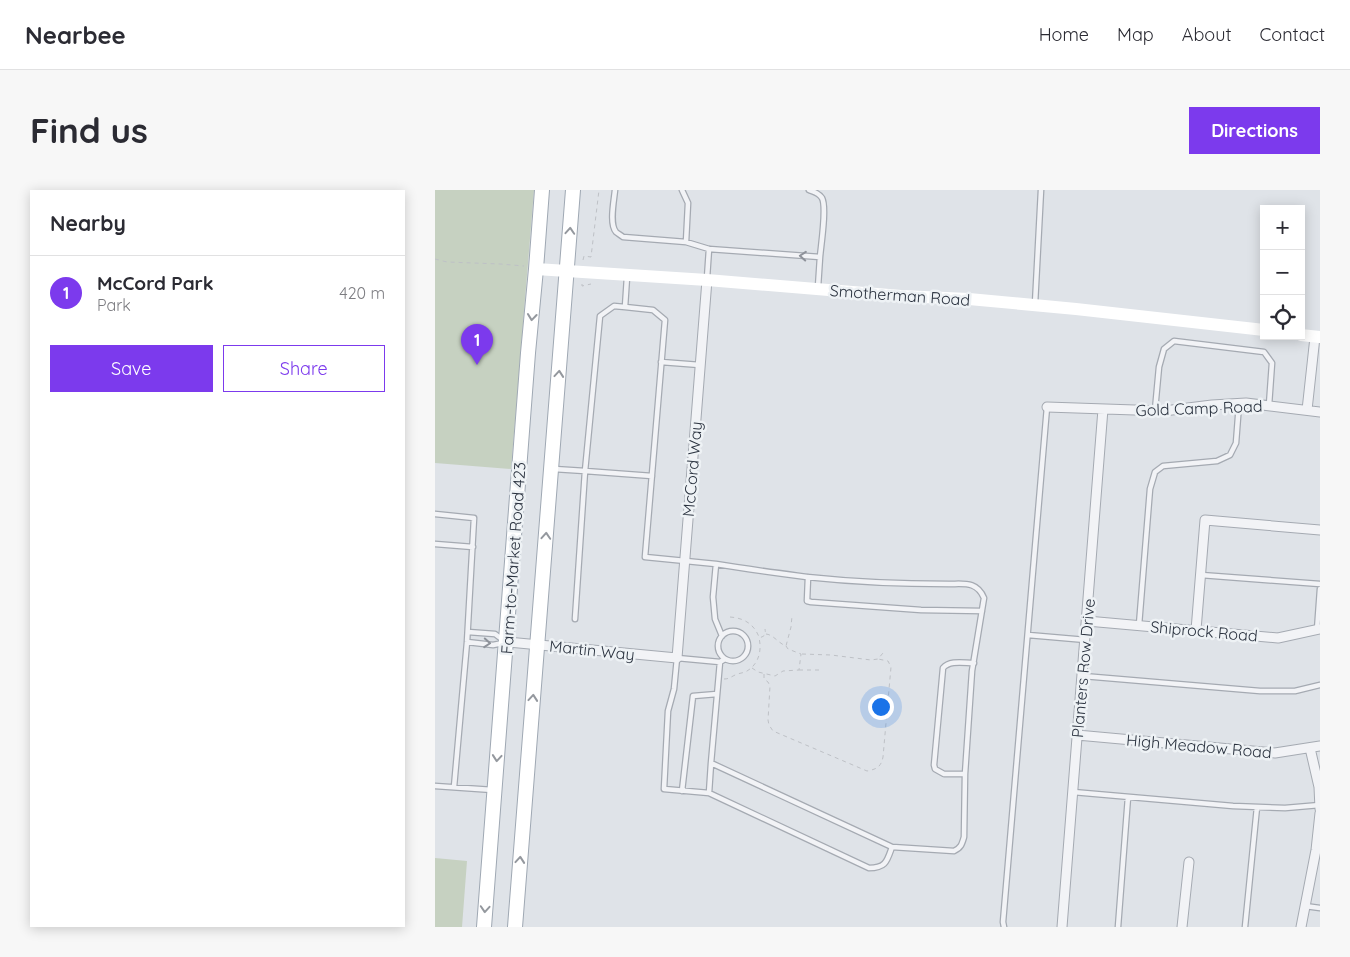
<!DOCTYPE html>
<meta charset="utf-8">
<style>
:root{--surface:#fff;--page:#f7f7f7;--text:#2b2b33;--muted:#7c7c81;--line:#e1e1e2;--accent:#7c3aed}
body{margin:0;font-family:Quicksand,sans-serif;background:var(--page);color:var(--text)}
.controls{position:absolute;right:15px;top:15px;display:grid;overflow:hidden;border-radius:0px;box-shadow:0 2px 12px #0003}
.controls button{width:45px;height:45px;display:grid;place-items:center;padding:0;border:0;border-bottom:1px solid var(--line);background:var(--surface);color:var(--text);font:25px sans-serif}
.you{position:absolute;left:445px;top:516px;width:18px;height:18px;margin:-12px;border:4px solid #fff;border-radius:50%;background:#1a73e8;box-shadow:0 0 0 8px #1a73e833}
.badge{display:grid;place-items:center;width:32px;height:32px;border-radius:50%;background:var(--accent);color:#fff;font-size:16px;font-weight:700}
.pin{position:absolute;translate:-50% -41px;filter:drop-shadow(0 1px 2px #0008)}
.pin::after{content:'';position:absolute;top:26px;width:18px;height:15px;background:inherit;clip-path:polygon(0 0,100% 0,50% 100%)}
.list{margin:0;padding:0;list-style:none}
h2{display:flex;justify-content:space-between;align-items:center;height:65px;margin:0;padding:0 20px;font-size:21px}
h2 small{font-size:16px;font-weight:400;color:var(--muted)}
.list li{display:grid;grid-template-columns:32px 1fr auto;gap:15px;align-items:center;box-sizing:border-box;height:75px;padding:0 20px;border-top:1px solid var(--line)}
.list b{display:block;font-size:19px;white-space:nowrap}
.list p{margin:0;font-size:16px;white-space:nowrap;color:var(--muted)}
.list em{font-size:16px;font-style:normal;color:var(--muted)}
.actions{display:flex;gap:10px;padding:15px 20px}
.actions a{flex:1;padding:11px 0;border:1px solid var(--accent);border-radius:0px;text-align:center;font-size:18px;color:var(--accent)}
.actions .main{background:var(--accent);color:#fff}
.icon{flex:none;width:28px;height:28px;fill:none;stroke:currentColor;stroke-width:2;stroke-linecap:round;stroke-linejoin:round}
.map{position:relative;flex:none;width:885px;height:737px;overflow:hidden;border-radius:0px}
header{display:flex;align-items:center;gap:30px;box-sizing:border-box;height:70px;padding:0 25px;background:var(--surface);border-bottom:1px solid var(--line)}
header strong{font-size:24px}
nav{display:flex;gap:28px;margin-inline-start:auto;font-size:18px}
.intro{display:flex;align-items:center;justify-content:space-between;box-sizing:border-box;height:120px;padding:0 30px}
h1{margin:0;font-size:35px}
.button{padding:12px 22px;border-radius:0px;background:var(--accent);color:#fff;font-size:18px;font-weight:700}
main{display:flex;gap:30px;padding:0 30px}
aside{flex:1;background:var(--surface);border-radius:0px;box-shadow:0 2px 12px #0003}
.map>svg:first-child{display:block}
</style>
<header>
<strong>Nearbee</strong>
<nav><a>Home</a><a>Map</a><a>About</a><a>Contact</a></nav>
</header>
<div class="intro"><h1>Find us</h1><a class="button">Directions</a></div>
<main>
<aside>
<h2>Nearby<small></small></h2>
<ul class="list">
<li><span class="badge">1</span><div><b>McCord Park</b><p>Park</p></div><em>420 m</em></li>
</ul>
<div class="actions"><a class="main">Save</a><a>Share</a></div>
</aside>
<div class="map">
<svg width="885" height="737" viewBox="0 0 885 737">
<rect width="100%" height="100%" fill="#dfe3e8"/>
<path fill="#c6d1c1" d="M0 0H99L76 279 0 273Z
M0 668 32 671 27 737H0Z"/>
<g fill="none" stroke-linecap="round" stroke-linejoin="round">
<g stroke="#a5aab2" stroke-width="7">
<path id="lane" d="M180 0C179 11 174 34 181 42 182 43 187 46 188 47L251 52 274 59 385 67 383 97
M247 0 253 13 251 52
M374 0C379 2 384 3 387 8 392 17 386 55 385 67
M192 87 190 117 218 120 230 130 210 367 281 374
M272 88 274 59
M600 114 606 0
M190 117 179 116 165 126 150 281 217 286
M226 172 265 175
M720 220 724 177 729 159 739 151 829 162 837 173 834 215
M119 279 150 281 140 429
M0 324 39 328 32 452 19 597
M0 354 38 357
M766 385 885 394
M373 387 372 411 376 412 486 420 547 421
M704 435 715 299 720 282 728 276 782 271 795 265 801 253 804 214
M882 440 885 399
M283 456a15 15 0 1 1 30 0a15 15 0 1 1-30 0Z
M33 442 60 444 68 450
M593 445 651 450
M32 452 58 455 68 453
M285 472 276 573 457 657 519 661C526 658 527 654 529 647L530 584 537 481 549 408C542 391 529 394 514 394 467 394 419 392 372 387 342 383 311 379 281 374L278 407 280 429 287 446
M648 486 825 501H860L885 495
M276 573 274 603 434 678C451 678 452 671 457 657
M530 584H509L500 579 499 575 508 478C515 470 528 473 539 473
M0 596 58 600
M247 601 258 506 282 504
M638 602 798 616 850 618 885 615
M274 603 229 599 233 521 239 499 242 468 285 472 290 469
M870 716 885 718
M569 737 568 732 612 217
M683 737 693 607
M810 737 822 617"/>
</g>
<g stroke="#a5aab2" stroke-width="11">
<path id="street" d="M612 217 729 221 777 215 811 213 885 222
M872 220 880 147
M652 431 843 448 885 439
M761 440 770 330 885 340
M72 452 242 468 272 90
M642 545 840 563 885 556
M875 558 884 597 885 619
M627 737 668 219
M747 737 754 672
M866 737 881 660 885 623"/>
</g>
<g stroke="#9fa8b3" stroke-width="16">
<path id="primary" d="M49 737 93 163 101 79 107 0
M80 737 138 0"/>
</g>
<path stroke="#bec1c6" stroke-width="1" stroke-dasharray="4 4" stroke-linecap="butt" d="M0 69 12 72 65 74 89 76
M148 70 149 66 156 67 164 0
M147 94V96L156 94
M295 427C309 428 319 434 324 447
M331 444C339 445 343 453 351 456L356 437 357 426
M367 464 396 465 436 470 443 469 448 463
M317 478 323 482 340 486 348 481 364 480 366 464 353 459 351 456
M364 480H384
M329 484V489L333 492 335 496 333 530 334 535 338 541 432 581C442 579 446 577 448 567L456 477 453 471 443 469
M289 489C294 489 296 487 300 485 304 483 309 483 312 481 324 474 327 460 324 448 330 446 331 445 330 439"/>
<use href="#lane" stroke="#f2f3f6" stroke-width="4.5"/>
<use href="#street" stroke="#f2f3f6" stroke-width="9"/>
<path stroke="#fff" stroke-width="12" d="M101 79 272 90 466 106 534 109 641 119 829 140
M866 145 885 147"/>
<use href="#primary" stroke="#fff" stroke-width="14"/>
</g>
<defs><path id="oneway-chevron" d="M-2-3.5L2.5 0L-2 3.5" fill="none" stroke-width="1.6" stroke-linecap="round" stroke-linejoin="round" transform="scale(1.25)"/></defs>
<g stroke="#94989e">
<use href="#oneway-chevron" transform="translate(135 41) rotate(-86)"/>
<use href="#oneway-chevron" transform="translate(97 127) rotate(96)"/>
<use href="#oneway-chevron" transform="translate(124 184) rotate(-85)"/>
<use href="#oneway-chevron" transform="translate(111 346) rotate(-86)"/>
<use href="#oneway-chevron" transform="translate(98 508) rotate(-85)"/>
<use href="#oneway-chevron" transform="translate(62 568) rotate(95)"/>
<use href="#oneway-chevron" transform="translate(85 670) rotate(-85)"/>
<use href="#oneway-chevron" transform="translate(50 719) rotate(94)"/>
</g>
<g stroke="#8e929a">
<use href="#oneway-chevron" transform="translate(368 66) rotate(-176)"/>
<use href="#oneway-chevron" transform="translate(52 453) rotate(4)"/>
</g>
<g text-anchor="middle" stroke-width="5" stroke-linejoin="round" paint-order="stroke">
<g font-size="16" fill="#29313e" stroke="#eef2f5">
<text transform="translate(465 105) rotate(4)" y="6">Smotherman Road</text>
<text transform="translate(764 218) rotate(-2)" y="6">Gold Camp Road</text>
<text transform="translate(257 279) rotate(-85)" y="6">McCord Way</text>
<text transform="translate(78 368) rotate(-86)" y="6">Farm-to-Market Road 423</text>
<text transform="translate(769 441) rotate(5)" y="6">Shiprock Road</text>
<text transform="translate(157 460) rotate(6)" y="6">Martin Way</text>
<text transform="translate(648 478) rotate(-85)" y="6">Planters Row Drive</text>
<text transform="translate(764 556) rotate(5)" y="6">High Meadow Road</text>
</g>
</g>
</svg>
<div class="controls">
<button>+</button>
<button>−</button>
<button><svg class="icon" aria-label="locate" viewBox="0 0 24 24"><circle cx="12" cy="12" r="6"/><path d="M12 2v4M12 18v4M2 12h4M18 12h4"/></svg></button>
</div>
<div class="you"></div>
<div class="pin badge" style="left:42px;top:175px">1</div>
</div>
</main>
